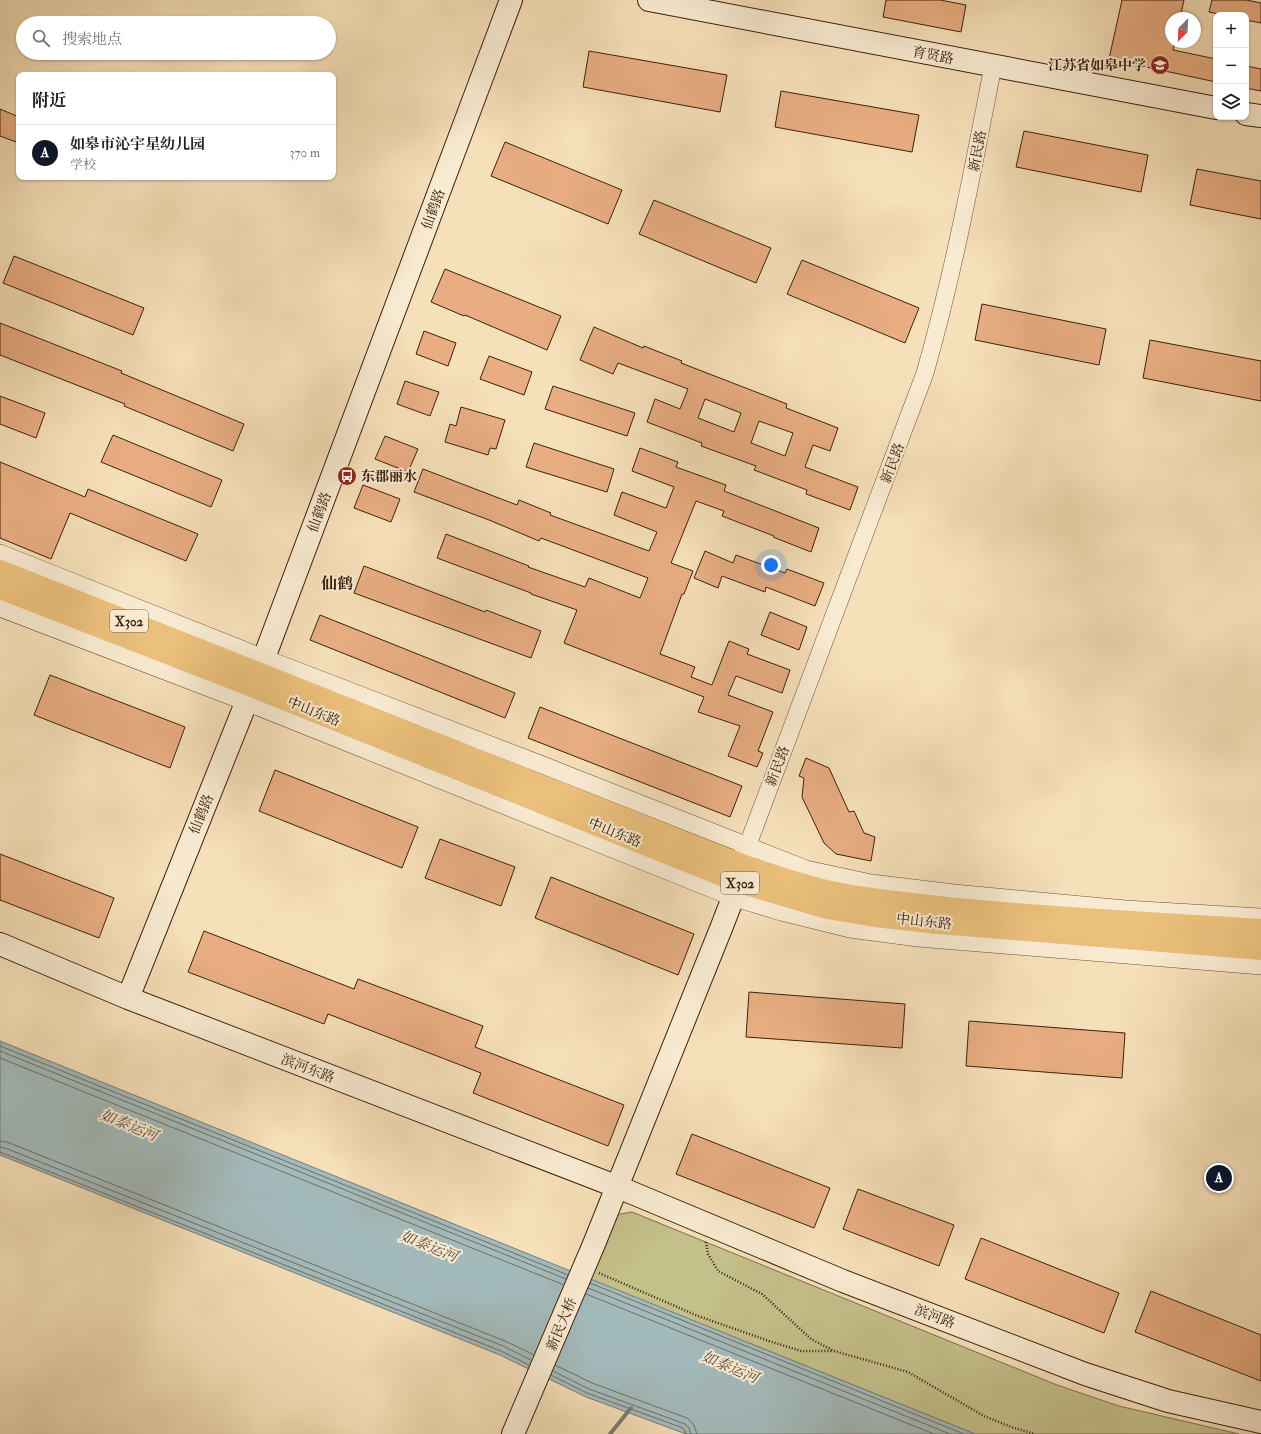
<!DOCTYPE html>
<html lang="zh">
<meta charset="utf-8">
<style>
:root{--surface:#fff;--page:#f6f6f6;--text:#222;--muted:#767676;--line:#e0e0e0;--accent:#111827}
body{margin:0;font-family:"IM FELL Double Pica","Noto Serif SC",serif;background:var(--page);color:var(--text)}
.controls{position:absolute;right:12px;top:12px;display:grid;overflow:hidden;border-radius:8px;box-shadow:0 1px 3px #0004}
.controls button{width:36px;height:36px;display:grid;place-items:center;padding:0;border:0;border-bottom:1px solid var(--line);background:var(--surface);color:var(--text);font:20px sans-serif}
.compass{position:absolute;left:1165px;top:12px;width:36px;height:36px;border-radius:50%;background:var(--surface);box-shadow:0 1px 3px #0004;rotate:204deg}
.you{position:absolute;left:771px;top:565px;width:14px;height:14px;margin:-10px;border:3px solid #fff;border-radius:50%;background:#1a73e8;box-shadow:0 0 0 6px #1a73e833}
.badge{display:grid;place-items:center;width:26px;height:26px;border-radius:50%;background:var(--accent);color:#fff;font-size:13px;font-weight:700}
.pin{position:absolute;translate:-50% -50%;border:2px solid #fff;box-shadow:0 1px 4px #0006}
.list{margin:0;padding:0;list-style:none}
h2{display:flex;justify-content:space-between;align-items:center;height:52px;margin:0;padding:0 16px;font-size:17px}
h2 small{font-size:13px;font-weight:400;color:var(--muted)}
.list li{display:grid;grid-template-columns:26px 1fr auto;gap:12px;align-items:center;box-sizing:border-box;height:56px;padding:0 16px;border-top:1px solid var(--line)}
.list b{display:block;font-size:15px;white-space:nowrap}
.list p{margin:0;font-size:13px;white-space:nowrap;color:var(--muted)}
.list em{font-size:13px;font-style:normal;color:var(--muted)}
.icon{flex:none;width:22px;height:22px;fill:none;stroke:currentColor;stroke-width:2;stroke-linecap:round;stroke-linejoin:round}
.map{position:relative;flex:none;width:1261px;height:1434px;overflow:hidden}
.search{position:absolute;background:var(--surface);box-shadow:0 1px 3px #0004;left:16px;top:16px;width:320px;height:44px;display:flex;align-items:center;gap:10px;box-sizing:border-box;padding:0 14px;border-radius:22px;color:var(--muted);font-size:15px}
.panel{position:absolute;background:var(--surface);box-shadow:0 1px 3px #0004;left:16px;top:72px;width:320px;height:108px;border-radius:8px}
.map>svg:first-child{display:block}
</style>
<div class="map">
<svg width="1261" height="1434" viewBox="0 0 1261 1434">
<rect width="100%" height="100%" fill="#f6e0b9"/>
<filter id="stains"><feTurbulence type="fractalNoise" baseFrequency=".005" numOctaves="4"/><feColorMatrix values="0 0 0 0 .2 0 0 0 0 .09 0 0 0 0 .02 0 0 0 .5 -.17"/></filter>
<radialGradient id="worn" r=".72"><stop offset=".6" stop-color="#630" stop-opacity="0"/><stop offset="1" stop-color="#630" stop-opacity=".3"/></radialGradient>
<path fill="#c4c08a" stroke="#80704a" d="M632 1212 1057 1385 1119 1406 1239 1434H975L586 1278 609 1221 620 1214Z"/>
<path fill="#a3babb" stroke="#7a7d75" d="M0 1041 975 1434H686L586 1397 500 1355 0 1155Z"/>
<g fill="none" stroke-linecap="round" stroke-linejoin="round">
<path stroke="#706e63" stroke-width="1" d="M0 1046 568 1275
M0 1051 566 1279
M0 1058 564 1285
M0 1141 7 1142 505 1341 534 1355
M0 1147 5 1148 503 1346 531 1360
M0 1152 501 1351 529 1365
M590 1283 964 1434
M588 1288 950 1434
M586 1294 934 1434
M555 1365 592 1383 687 1418 694 1425 697 1434
M553 1371 589 1389 685 1424 689 1428 691 1434
M551 1375 587 1393 683 1428 685 1431 686 1434"/>
<path stroke="#7a7d75" stroke-width="4" d="M610 1434 631 1408"/>
</g>
<path fill="#e8ae82" stroke="#3c210b" fill-rule="evenodd" d="M886 0H940L966 5 961 32 883 17Z
M1122 0H1184L1180 18H1171V42H1175L1173 50 1216 59V82L1109 59Z
M1212 0H1246L1261 3V23L1246 20V15H1223L1209 12Z
M589 51 727 75 720 112 583 87Z
M1246 66 1261 69V91L1246 88Z
M781 91 919 115 912 152 775 127Z
M0 109 19 117V143L0 136Z
M1024 131 1148 155 1141 192 1016 167Z
M505 142 622 190 608 224 491 176Z
M1197 169 1261 181V219L1190 205Z
M654 200 771 248 756 283 639 234Z
M14 256 144 308 133 335 3 283Z
M802 260 919 308 905 343 787 294Z
M445 269 561 316 547 350 465 315 464 316 431 302Z
M982 304 1106 329 1099 365 975 340Z
M0 323 122 371 121 373 244 424 233 451 124 406 125 404 0 355Z
M594 327 643 348 644 346 682 361 681 363 787 404 786 408 838 428 830 451 813 445 805 467 858 487 850 510 806 494 807 490 754 470 756 466 701 446 702 443 647 422 655 399 680 409 688 389 618 363 613 374 580 360ZM705 399 741 413 734 432 698 418ZM759 421 793 433 785 456 751 443Z
M424 331 456 343 448 366 416 354Z
M1150 340 1261 361V401L1143 378Z
M489 356 532 372 524 395 480 379Z
M405 381 439 392 430 416 397 404Z
M553 386 635 413 627 436 545 409Z
M0 396 45 413 36 438 0 424Z
M461 407 505 420 496 449 490 448 488 455 445 442 450 424 456 426Z
M113 435 222 480 211 507 101 462Z
M385 436 418 449 408 472 375 459Z
M534 443 614 469 607 492 526 467Z
M640 448 678 462 676 467 726 485 724 491 819 528 811 552 773 537 774 536 722 516 724 511 696 501 671 563 693 571 684 594H682L660 654 695 667 691 677 712 685 729 641 749 649 747 654 790 670 782 693 736 676 728 695 773 712 758 751 763 753 757 767 728 756 740 726 698 712 704 697 564 643 577 610 531 594V593L437 558 446 534 529 566 528 567 585 587 589 578 640 598 648 578 541 538 539 541 489 520 414 492 423 469 517 505 519 500 551 513 550 515 649 551 657 532 614 515 622 492 666 508 674 487 632 471Z
M0 462 85 497 88 489 198 534 186 561 70 513 51 559 0 538Z
M363 485 400 499 391 522 354 508Z
M705 551 733 563 736 555 785 573 787 569 824 583 815 606 766 587 765 592 722 576 718 588 694 578Z
M364 566 485 612 486 610 541 631 531 658 354 593Z
M770 612 807 627 799 650 761 635Z
M320 615 515 693 505 718 310 640Z
M50 675 185 727 170 768 34 715Z
M540 707 742 786 730 817 528 738Z
M806 758 829 768 849 812 854 811 864 833 875 837 871 861 836 854 824 843 802 797 804 778 799 776Z
M275 770 418 827 402 868 259 811Z
M440 839 515 867 501 906 425 878Z
M0 854 114 898 99 938 0 900Z
M551 877 694 934 678 975 535 918Z
M204 931 354 989 358 979 483 1026 475 1047 624 1105 608 1146 473 1093 481 1073 328 1014 324 1024 188 972Z
M749 992 905 1004 902 1048 746 1037Z
M969 1021 1125 1033 1122 1078 966 1066Z
M692 1134 830 1188 814 1228 676 1174Z
M858 1189 954 1225 939 1266 843 1229Z
M981 1238 1119 1293 1104 1333 965 1279Z
M1151 1291 1261 1335V1381L1135 1332Z"/>
<g fill="none" stroke-linecap="round" stroke-linejoin="round">
<g stroke="#6a5136" stroke-width="18">
<path id="street" d="M0 553 264 658 540 764 806 869 871 883 954 893 1125 909 1261 917
M0 608 246 702 732 897 781 912 850 929 918 938 1261 966
M747 847 925 373C954 272 973 169 993 66"/>
</g>
<g stroke="#3c210b" stroke-width="24">
<path id="secondary" d="M649 0 1216 108
M1246 114 1261 116
M0 944 128 998 618 1187 843 1281 1085 1374 1168 1401 1261 1422
M128 998 264 658 511 0
M513 1434 594 1244 722 926 739 882 747 847"/>
</g>
<g stroke="#3c210b" stroke-width="24">
<path id="primary" d="M0 571 742 865C770 875 798 884 826 891 869 901 915 904 958 909 1059 919 1160 923 1261 930
M0 588 252 686 739 882 827 908 875 916 938 923 1261 949"/>
</g>
<path stroke="#3c210b" stroke-width="2.5" stroke-dasharray="1 2" stroke-linecap="butt" d="M706 1242 708 1254 718 1271 762 1294 811 1339 834 1351 908 1372 984 1416 1011 1427 1035 1434
M599 1273 698 1316 769 1341 801 1351H833"/>
<use href="#street" stroke="#f9ebd2" stroke-width="17"/>
<use href="#secondary" stroke="#f9ebd2" stroke-width="22"/>
<use href="#primary" stroke="#ebc07c" stroke-width="22"/>
</g>
<defs>
<g id="school-disc" transform="scale(1)"><circle r="9.5" fill="#8f2418" stroke="#f9ebd2"/><path d="M0-5L7-2L0 1L-7-2ZM-4 1L0 2.5L4 1V4Q0 6-4 4Z" fill="#fff"/></g>
<g id="bus-disc" transform="scale(1)"><circle r="9.5" fill="#8f2418" stroke="#f9ebd2"/><path d="M-5-6H5V4H4V6H2V4H-2V6H-4V4H-5ZM-3.5-4V0h7V-4ZM-3.5 1.2v1.5H-2V1.2ZM2 1.2v1.5H3.5V1.2Z" fill="#fff"/></g>
</defs>
<g fill-rule="evenodd">
<use href="#school-disc" x="1160" y="65"/>
<use href="#bus-disc" x="347" y="476"/>
</g>
<g text-anchor="middle" stroke-width="4" stroke-linejoin="round" paint-order="stroke">
<g fill="#f9ebd2" stroke="#755e47" stroke-width="1">
<rect x="110" y="610" width="38" height="22" rx="3"/>
<rect x="721" y="872" width="38" height="22" rx="3"/>
</g>
<g font-size="13" font-weight="bold" fill="#3c210b">
<text x="129" y="626">X302</text>
<text x="740" y="888">X302</text>
</g>
<g font-size="14" fill="#3c210b" stroke="#f9ebd2">
<text transform="translate(933 55) rotate(11)" y="5">育贤路</text>
<text transform="translate(977 151) rotate(-79)" y="5">新民路</text>
<text transform="translate(433 209) rotate(-70)" y="5">仙鹤路</text>
<text transform="translate(892 463) rotate(-69)" y="5">新民路</text>
<text transform="translate(319 512) rotate(-69)" y="5">仙鹤路</text>
<text transform="translate(314 711) rotate(22)" y="5">中山东路</text>
<text transform="translate(777 766) rotate(-69)" y="5">新民路</text>
<text transform="translate(201 814) rotate(-68)" y="5">仙鹤路</text>
<text transform="translate(615 832) rotate(22)" y="5">中山东路</text>
<text transform="translate(924 921) rotate(6)" y="5">中山东路</text>
<text transform="translate(308 1068) rotate(21)" y="5">滨河东路</text>
<text transform="translate(935 1316) rotate(21)" y="5">滨河路</text>
<text transform="translate(561 1324) rotate(-67)" y="5">新民大桥</text>
</g>
<g font-size="14" font-weight="bold" fill="#3c210b" stroke="#f9ebd2" text-anchor="end">
<text x="1146" y="70">江苏省如皋中学</text>
<text x="361" y="481" text-anchor="start">东郡丽水</text>
</g>
<g font-size="15" font-style="italic" fill="#5b4f40" stroke="#f9ebd2">
<text transform="translate(129 1125) rotate(22)" y="5">如泰运河</text>
<text transform="translate(429 1246) rotate(22)" y="5">如泰运河</text>
<text transform="translate(730 1367) rotate(23)" y="5">如泰运河</text>
</g>
<g font-size="16" font-weight="bold" fill="#3c210b" stroke="#f9ebd2">
<text x="337" y="589">仙鹤</text>
</g>
</g>
<rect width="100%" height="100%" filter="url(#stains)"/>
<rect width="100%" height="100%" fill="url(#worn)"/>
</svg>
<div class="controls">
<button>+</button>
<button>−</button>
<button><svg class="icon" aria-label="layers" viewBox="0 0 24 24"><path d="M12 4l9 5-9 5-9-5zM3 14l9 5 9-5"/></svg></button>
</div>
<svg class="compass" viewBox="-18 -18 36 36"><path d="M0-13l5 13h-10z" fill="#e53935"/><path d="M0 13l5-13h-10z" fill="#767676"/></svg>
<div class="you"></div>
<div class="pin badge" style="left:1219px;top:1178px">A</div>
<div class="search"><svg class="icon" aria-label="search" viewBox="0 0 24 24"><circle cx="10" cy="10" r="6"/><path d="M15 15l6 6"/></svg>搜索地点</div>
<section class="panel">
<h2>附近<small></small></h2>
<ul class="list">
<li><span class="badge">A</span><div><b>如皋市沁宇星幼儿园</b><p>学校</p></div><em>370 m</em></li>
</ul>
</section>
</div>
